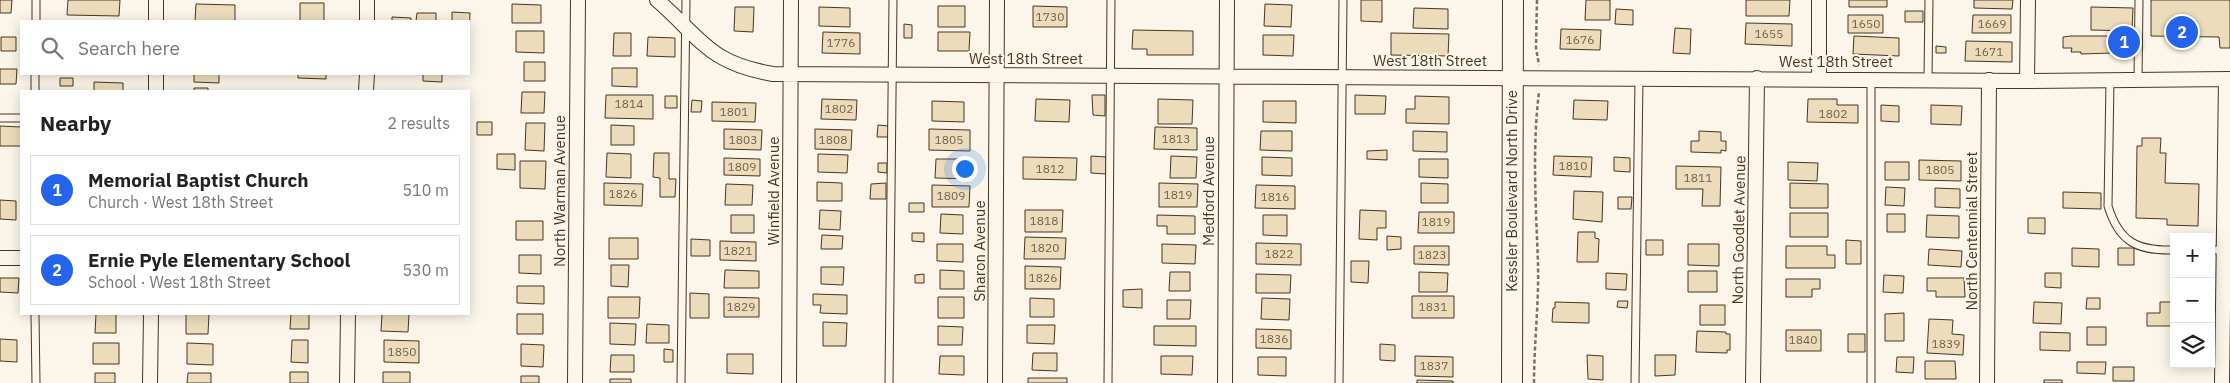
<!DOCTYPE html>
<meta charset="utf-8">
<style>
:root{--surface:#fff;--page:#f2f2f2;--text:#222;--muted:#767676;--line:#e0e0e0;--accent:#2563eb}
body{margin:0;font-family:"IBM Plex Sans",sans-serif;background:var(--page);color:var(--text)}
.controls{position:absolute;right:15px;bottom:15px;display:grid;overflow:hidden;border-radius:0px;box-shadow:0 2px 12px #0003}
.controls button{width:45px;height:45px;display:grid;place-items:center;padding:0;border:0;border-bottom:1px solid var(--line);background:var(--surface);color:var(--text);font:25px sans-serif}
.you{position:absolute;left:964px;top:168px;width:18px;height:18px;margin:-12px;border:4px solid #fff;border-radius:50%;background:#1a73e8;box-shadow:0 0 0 8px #1a73e833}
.badge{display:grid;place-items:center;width:32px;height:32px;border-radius:50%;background:var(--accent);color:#fff;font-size:16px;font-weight:700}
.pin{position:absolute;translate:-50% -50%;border:2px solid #fff;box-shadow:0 1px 5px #0006}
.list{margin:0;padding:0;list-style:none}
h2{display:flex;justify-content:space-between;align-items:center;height:65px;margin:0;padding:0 20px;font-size:21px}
h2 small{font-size:16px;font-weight:400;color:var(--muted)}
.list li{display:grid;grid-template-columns:32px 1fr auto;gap:15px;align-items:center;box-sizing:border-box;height:70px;margin:0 10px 10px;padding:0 10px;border:1px solid var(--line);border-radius:0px}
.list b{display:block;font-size:19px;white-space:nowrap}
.list p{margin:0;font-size:16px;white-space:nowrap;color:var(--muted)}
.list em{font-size:16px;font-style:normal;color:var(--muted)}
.icon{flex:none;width:28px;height:28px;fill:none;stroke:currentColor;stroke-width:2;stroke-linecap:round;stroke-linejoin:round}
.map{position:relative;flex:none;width:2230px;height:383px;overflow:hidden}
.search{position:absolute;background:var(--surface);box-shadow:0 2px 12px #0003;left:20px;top:20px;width:450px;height:55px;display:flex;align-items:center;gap:12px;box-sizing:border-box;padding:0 18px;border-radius:0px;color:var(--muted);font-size:19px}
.panel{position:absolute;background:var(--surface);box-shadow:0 2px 12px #0003;left:20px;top:90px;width:450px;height:225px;border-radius:0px}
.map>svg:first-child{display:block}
</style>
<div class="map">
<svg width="2230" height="383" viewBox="0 0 2230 383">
<rect width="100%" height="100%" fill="#fbf6e9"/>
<path fill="#ecdcbc" stroke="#4a3520" d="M0 0H12L11 13H0Z
M68 0H120L119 16 67 15Z
M1361 0H1382V22L1361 21Z
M1586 0H1610V20H1585Z
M1746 0H1790L1789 16H1746Z
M1849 0H1887V7H1849Z
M1974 0H2013L2012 9 1974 8Z
M2151 0H2230V48H2220L2219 37 2151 36Z
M300 3H324V21H300Z
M196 4 235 5V21H195Z
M512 4 541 5V23H512Z
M1265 4 1292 5 1291 27 1264 26Z
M938 6H965V27H938Z
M1033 6 1067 7V27H1033Z
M735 7H754L753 32 734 31Z
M819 7 850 8V27L819 26Z
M2091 7 2133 8 2132 31 2091 30Z
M1414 8 1448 9V29L1413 28Z
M1616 9 1633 10V25L1615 24Z
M1905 11H1923V22H1905Z
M452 12 470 13 469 36V21H452Z
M417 13H436V21H416Z
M1848 15H1883V33H1848Z
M1973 15H2011V33H1972Z
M392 17 411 18V21H392Z
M1746 23 1792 24V46L1745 44Z
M904 24 912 25V38H904Z
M1675 28 1691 29 1690 54 1673 53Z
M1561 29 1601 30 1600 50 1560 49Z
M1133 30 1193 31V55H1147V49H1132Z
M516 31H544V53L516 52Z
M823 32 860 33V54L822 53Z
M938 32H970L969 51H938Z
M614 33H631V56H613Z
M1391 33 1449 34 1448 56 1391 55Z
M1263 35H1294L1293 56 1263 55Z
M1854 36 1899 38V56L1853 54Z
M2071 36H2112V53L2081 54V52H2071L2072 48H2063V37Z
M1 37H16V51H1Z
M648 37 675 38V57L647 56Z
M1966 41 2012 42V62L1965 61Z
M2123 41 2125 50 2118 51 2116 42Z
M1936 46 1946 47V53H1936Z
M524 62H545V81H524Z
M612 68H637V87L612 86Z
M0 69H17L16 84H0Z
M194 74H219V83L194 82Z
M298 74H326V79L298 78Z
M423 74H442V82L423 81Z
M60 78H73V86H60Z
M94 82 123 83V91H94Z
M194 88H208V91H194Z
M522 92H545L544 113H521Z
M606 95H653V119L605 118Z
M1092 95H1105V116L1093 115Z
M1355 95 1386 96 1385 114H1355Z
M665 96H677V108H665Z
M1415 96 1449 97V124L1406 123V109H1415Z
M822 99 857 100 856 120 821 119Z
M1036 99 1070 100 1069 122 1035 121Z
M1158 99 1193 100 1192 124H1158Z
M1808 99H1837V105H1858V123L1807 122Z
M692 100 702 101 701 112H691Z
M1574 100 1608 101 1607 120 1573 119Z
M932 101 964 102V122L932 121Z
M1263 101H1296V123L1263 122Z
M712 102 756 103 755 122 712 121Z
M1881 105 1899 106V122L1881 121Z
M1931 105 1962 106 1961 125 1931 124Z
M477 122H492V135H477Z
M526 123H545L544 151 525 150Z
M611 125 634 126V145H611Z
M878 125 889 126 888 137H877Z
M0 126 21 127V146H0Z
M1155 127 1197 128V150L1154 149Z
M724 129 762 130 761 150 724 149Z
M815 129 852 130 851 150 815 149Z
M929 129 970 130V151L929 150Z
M1261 131H1292V151L1260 150Z
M1413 131 1447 132V152L1413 151Z
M1699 131 1721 132V141H1726V151L1721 150V153L1691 152V141H1699Z
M2142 138H2161L2160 153H2166L2165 183 2199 184 2198 226 2167 225V219L2136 218 2137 146H2142Z
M1387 150V160L1367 159V151Z
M607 153 631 154V178L606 177Z
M654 153H669V179H676L675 197H660V178L653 177Z
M497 154H515V170L497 169Z
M818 154 848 155 847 173 818 172Z
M1091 156 1106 157V174L1091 173Z
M1171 156 1197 157 1196 178H1170Z
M1554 156 1592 157 1591 177 1553 175Z
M1023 157 1077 158 1076 180 1023 179Z
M1262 157 1292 158V176L1262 175Z
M1614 157 1630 158V172L1614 171Z
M724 158 760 159V176L724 175Z
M936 159H971L970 179 935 178Z
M1419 159H1448V178L1419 177Z
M1919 160 1961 161V181L1919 180Z
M520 161H546L545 189 520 188Z
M1788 162 1818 163 1817 181 1788 180Z
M1885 162H1909V180H1885Z
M878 163H887V173L878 172Z
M1676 166 1721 167 1720 206H1702L1703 189H1676Z
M817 182 842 183V201H817Z
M604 183 643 184 642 206 604 205Z
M886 183V199H870L871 184Z
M1159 183 1198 184 1197 207H1159Z
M1421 183 1448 184V203H1421Z
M1790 183 1828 184V208H1790Z
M726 184 753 185 752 205H725Z
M932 185 970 186 969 207H932Z
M1256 185 1295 186V209L1255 208Z
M1886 187 1905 188 1904 206 1885 205Z
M1935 188 1960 189V208L1935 207Z
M1574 191 1603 192 1602 222 1573 219Z
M2063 192 2101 193V209L2063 208Z
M1618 197H1632L1631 209H1618Z
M0 200 16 201V220L0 219Z
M909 203H924V212H909Z
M820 210 841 211 840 230 819 229Z
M1025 210H1063L1062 232H1025Z
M1360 210 1386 211V228H1377V240L1359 239Z
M1419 212H1454V233H1418Z
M1790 213H1828V237H1790Z
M941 214 963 215V234L940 233Z
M1887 214H1905V232H1887Z
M731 215H754V233H731Z
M1157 215 1195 216V234H1167V226H1157Z
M1263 215H1287V236L1263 235Z
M1927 215 1959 216V238L1926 237Z
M2028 218H2045V234L2028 233Z
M516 221H543V240H516Z
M1578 232H1595V238L1599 239 1598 262H1577Z
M912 233H924V242L912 241Z
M822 235 843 236 842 249H821Z
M1387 236 1401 237V249L1387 250Z
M1025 237 1066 238 1065 259H1024Z
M609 238H638V259H609Z
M691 239 710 240V256H691Z
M1646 240H1663V255H1646Z
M1846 240 1861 241V264H1846Z
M720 241 756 242V261L720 260Z
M1256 243 1301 244V265L1256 264Z
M937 244H963V262L937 261Z
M1162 244 1196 245 1195 264 1162 263Z
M1688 244H1719V266L1688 265Z
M1414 246H1449V265L1414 264Z
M1786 246H1827V255H1835V268H1786Z
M2072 248 2099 249V267L2072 266Z
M2118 248H2134V265H2118Z
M1929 249 1962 251 1961 267 1928 265Z
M519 255H541V274L519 273Z
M1351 261H1369L1368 283 1351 282Z
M611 265H629L628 287 611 286Z
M1025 266 1061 267 1060 289H1025Z
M821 267H844L843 285 821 284Z
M725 270 759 271V288H724Z
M940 270 964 271V289H940Z
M1688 271H1717V292H1688Z
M1170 272H1190V291H1169Z
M1419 272 1448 273 1447 292H1419Z
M1606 273 1627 274 1626 290 1606 289Z
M2045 273H2061V288L2045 287Z
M924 274V283H915V275Z
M1256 274 1291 275 1290 293H1256Z
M1884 275 1904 276 1903 293 1883 292Z
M0 278H19L18 293 0 292Z
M1927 278H1964L1965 297H1936V291H1927Z
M1786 279H1820V289H1812V297H1786Z
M517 286H544V304L517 303Z
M1142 289V308L1123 307V290Z
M690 293 709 294V318H690Z
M813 294 847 295V314L820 313 821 305H813Z
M1412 296H1454V318H1412Z
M608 297H640L639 318H608Z
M724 297 759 298V317H724Z
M938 297H964V318H938Z
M1030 298 1054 299V317H1030Z
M1262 298 1290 299 1289 320 1261 319Z
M2087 298H2100V309H2086Z
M1167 300H1191L1190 319H1167Z
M1618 301H1628L1627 308 1617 307Z
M1555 302 1589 303V323L1552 322 1553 308H1555Z
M2034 302 2062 303 2061 324 2033 323Z
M2160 302H2174V326H2147V313H2160Z
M1700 305H1725V325H1700Z
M1904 313V341H1885V314Z
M96 314H116V333H95Z
M186 314H209L208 334H186Z
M291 314H309V329H290Z
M382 314H409L408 332 381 331Z
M517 314H543V334H517Z
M1929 319 1953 320 1952 334 1964 335 1963 355 1927 353Z
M823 322 847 323 846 346H823Z
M610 323 636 324 635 345 610 344Z
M647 324 669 325V343H646Z
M1027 325H1055L1054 344 1027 343Z
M938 326 963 327 962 345H938Z
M1154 326H1196V346L1154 345Z
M2087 327H2106V345H2087Z
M1256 329 1291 330V349L1256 348Z
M1786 330H1821V351H1786Z
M1697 331 1726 332V334H1730V350H1727V353L1696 352Z
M2040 332 2070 333V351L2040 350Z
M1848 334H1865V352H1848Z
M0 339 17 340V362L0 361Z
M292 340H308V363L291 362Z
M384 340 419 341V363L384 362Z
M93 343H119V364H93Z
M187 343 213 344V365L187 364Z
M521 344 544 345 543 367 521 366Z
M1380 344 1395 345V361L1380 360Z
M664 349 673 350V362H664Z
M1033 353H1057V371L1032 370Z
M727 354H753V374L727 373Z
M611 355H634V372H610Z
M1587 355 1603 356V380L1588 379Z
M1655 355H1676L1675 375 1655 376Z
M940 356H964V375L939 374Z
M1161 356H1193L1192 375 1161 374Z
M1415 356 1453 357V377L1415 376Z
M1258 357H1286V376L1258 375Z
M1897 357H1914L1913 373 1896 372Z
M1925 361H1955L1956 379H1925Z
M2077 362H2106L2105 374 2077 373Z
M2113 367H2134V381H2113Z
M290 372H308V383H290Z
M383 372H410V383H383Z
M95 373H115V383H95Z
M188 373H211V383H187Z
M521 376H539V383H521Z
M1028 378H1067V383H1028Z
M610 379H631V383H610Z
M1417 380 1453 381V383H1417Z
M2044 380H2062V383H2044Z"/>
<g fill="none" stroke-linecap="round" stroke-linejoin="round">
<g stroke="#4a3520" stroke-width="9">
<path id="service" d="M36 21V0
M1928 79 1929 0
M2110 80 2108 206C2119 242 2137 251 2174 250
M2138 80 2139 0
M35 91V74
M0 118H21
M2211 250H2224
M35 314 36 383
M681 383 686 0
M889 383 893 0
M1108 383 1111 0
M1339 383 1343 0
M1635 383 1639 78
M1871 383V79"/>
</g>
<g stroke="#4a3520" stroke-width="16">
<path id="minor" d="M657 0C702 39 708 63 773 74L2027 81 2230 79
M156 21V0
M367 21V0
M1819 79V0
M2027 81 2028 0
M156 91V74
M366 91 367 74
M0 258H21
M150 383 151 314
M347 383 348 314
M575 383 578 0
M789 383 791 0
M995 383 997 0
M1225 383 1227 0
M1753 383 1757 78
M1987 383 1989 80
M2222 383 2226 79"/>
</g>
<g stroke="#4a3520" stroke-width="22">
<path id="secondary" d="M1512 383 1513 0"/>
</g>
<path stroke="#7f6f5c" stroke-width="2.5" stroke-dasharray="4 2.5" stroke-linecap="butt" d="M1537 0 1536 48 1539 65
M1534 383C1534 344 1539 304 1538 264 1536 207 1532 149 1539 92"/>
<use href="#service" stroke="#fbf6e9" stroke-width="7"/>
<use href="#minor" stroke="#fbf6e9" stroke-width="14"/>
<use href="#secondary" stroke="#fbf6e9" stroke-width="20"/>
</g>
<g text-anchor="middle" stroke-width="4" stroke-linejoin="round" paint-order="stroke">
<g font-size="12" fill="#725f47">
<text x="1050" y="21">1730</text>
<text x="1866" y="28">1650</text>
<text x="1992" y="28">1669</text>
<text x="1769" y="38">1655</text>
<text x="1580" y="44">1676</text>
<text x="841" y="47">1776</text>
<text x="1989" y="56">1671</text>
<text x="629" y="108">1814</text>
<text x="839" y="113">1802</text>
<text x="734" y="116">1801</text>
<text x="1833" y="118">1802</text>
<text x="1176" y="143">1813</text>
<text x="743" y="144">1803</text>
<text x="833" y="144">1808</text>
<text x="949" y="144">1805</text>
<text x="1573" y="170">1810</text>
<text x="742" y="171">1809</text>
<text x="1050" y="173">1812</text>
<text x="1940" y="174">1805</text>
<text x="1698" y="182">1811</text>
<text x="623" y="198">1826</text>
<text x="1178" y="199">1819</text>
<text x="951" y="200">1809</text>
<text x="1275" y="201">1816</text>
<text x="1044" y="225">1818</text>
<text x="1436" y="226">1819</text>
<text x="1045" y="252">1820</text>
<text x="738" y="255">1821</text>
<text x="1279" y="258">1822</text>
<text x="1432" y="259">1823</text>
<text x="1043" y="282">1826</text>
<text x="741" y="311">1829</text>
<text x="1433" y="311">1831</text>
<text x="1274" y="343">1836</text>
<text x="1803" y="344">1840</text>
<text x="1946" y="348">1839</text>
<text x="402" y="356">1850</text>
<text x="1434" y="370">1837</text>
</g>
<g font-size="15" fill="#4a3520" stroke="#fbf6e9">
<text x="1026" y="64">West 18th Street</text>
<text x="1430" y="66">West 18th Street</text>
<text x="1836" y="67">West 18th Street</text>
<text transform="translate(560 191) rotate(-90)" y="5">North Warman Avenue</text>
<text transform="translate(774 191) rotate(-90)" y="5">Winfield Avenue</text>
<text transform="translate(1209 191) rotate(-90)" y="5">Medford Avenue</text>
<text transform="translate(1512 191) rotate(-90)" y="5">Kessler Boulevard North Drive</text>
<text transform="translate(1739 230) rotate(-89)" y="5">North Goodlet Avenue</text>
<text transform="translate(1972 231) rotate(-90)" y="5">North Centennial Street</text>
<text transform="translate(980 251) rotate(-90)" y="5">Sharon Avenue</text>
</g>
</g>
</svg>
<div class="controls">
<button>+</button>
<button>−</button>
<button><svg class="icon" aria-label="layers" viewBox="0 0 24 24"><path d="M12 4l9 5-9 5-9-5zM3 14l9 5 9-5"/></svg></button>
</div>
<div class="you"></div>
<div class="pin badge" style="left:2124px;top:42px">1</div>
<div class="pin badge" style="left:2182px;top:32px">2</div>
<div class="search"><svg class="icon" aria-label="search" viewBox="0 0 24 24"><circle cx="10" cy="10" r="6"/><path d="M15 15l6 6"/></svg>Search here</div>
<section class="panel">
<h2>Nearby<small>2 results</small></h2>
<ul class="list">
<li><span class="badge">1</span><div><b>Memorial Baptist Church</b><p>Church · West 18th Street</p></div><em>510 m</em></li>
<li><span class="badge">2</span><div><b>Ernie Pyle Elementary School</b><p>School · West 18th Street</p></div><em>530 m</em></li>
</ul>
</section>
</div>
